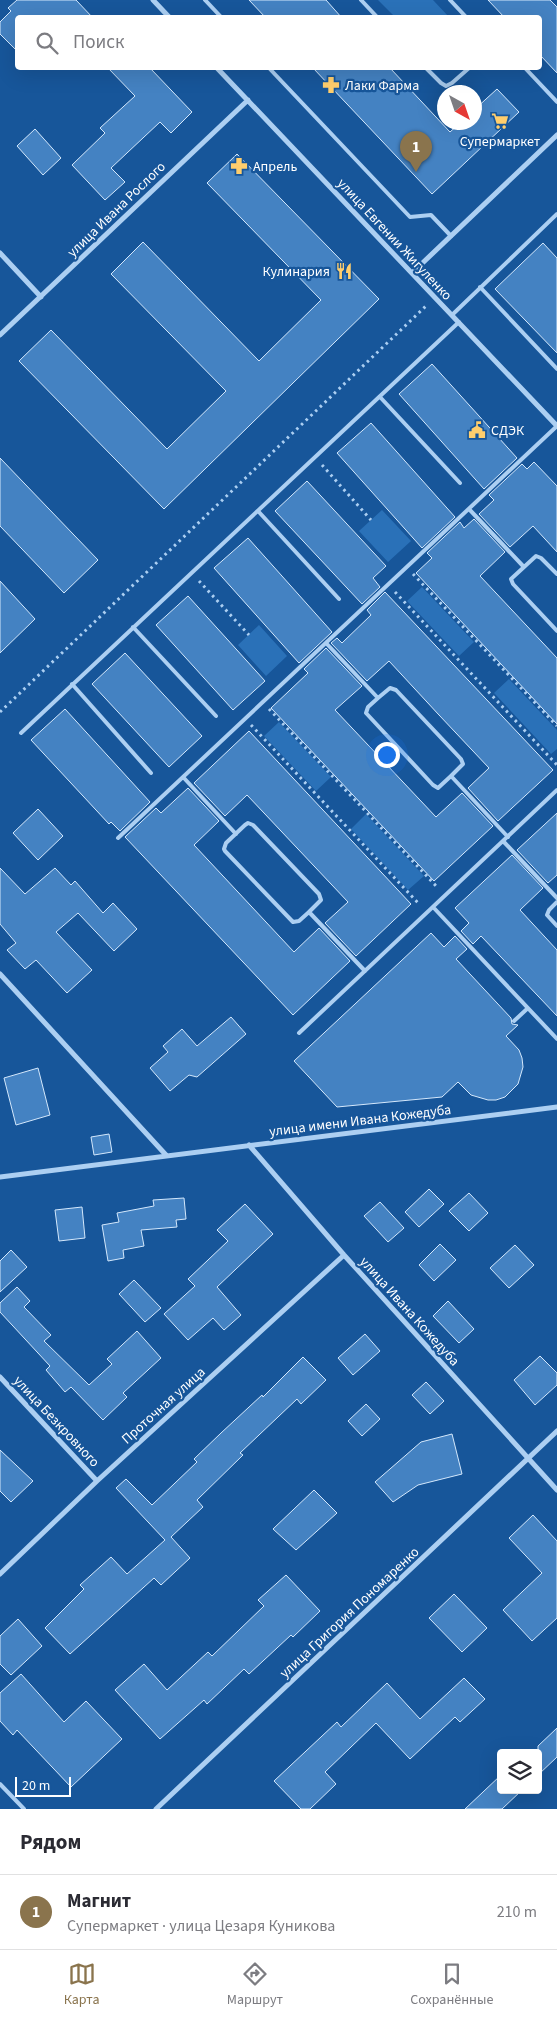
<!DOCTYPE html>
<html lang="ru">
<meta charset="utf-8">
<style>
:root{--surface:#fff;--page:#f2f2f3;--text:#2b2b33;--muted:#7c7c81;--line:#e1e1e2;--accent:#8a744d}
body{margin:0;font-family:"Source Sans 3",sans-serif;background:var(--page);color:var(--text)}
.controls{position:absolute;right:15px;bottom:15px;display:grid;overflow:hidden;border-radius:5px;box-shadow:0 5px 20px #0002}
.controls button{width:45px;height:45px;display:grid;place-items:center;padding:0;border:0;border-bottom:1px solid var(--line);background:var(--surface);color:var(--text);font:25px sans-serif}
.compass{position:absolute;left:437px;top:85px;width:45px;height:45px;border-radius:50%;background:var(--surface);box-shadow:0 5px 20px #0002;rotate:140deg}
.scale{position:absolute;left:15px;bottom:12px;width:56px;box-sizing:border-box;padding-left:5px;border:2px solid #fff;border-top:0;font-size:14px;line-height:18px;white-space:nowrap;color:#fff;-webkit-text-stroke:4px #17569a;paint-order:stroke}
.you{position:absolute;left:386px;top:754px;width:18px;height:18px;margin:-12px;border:4px solid #fff;border-radius:50%;background:#1a73e8;box-shadow:0 0 0 8px #1a73e833}
.badge{display:grid;place-items:center;width:32px;height:32px;border-radius:50%;background:var(--accent);color:#fff;font-size:16px;font-weight:700}
.pin{position:absolute;translate:-50% -41px;filter:drop-shadow(0 1px 2px #0008)}
.pin::after{content:'';position:absolute;top:26px;width:18px;height:15px;background:inherit;clip-path:polygon(0 0,100% 0,50% 100%)}
.list{margin:0;padding:0;list-style:none}
h2{display:flex;justify-content:space-between;align-items:center;height:65px;margin:0;padding:0 20px;font-size:21px}
h2 small{font-size:16px;font-weight:400;color:var(--muted)}
.list li{display:grid;grid-template-columns:32px 1fr auto;gap:15px;align-items:center;box-sizing:border-box;height:75px;padding:0 20px;border-top:1px solid var(--line)}
.list b{display:block;font-size:19px;white-space:nowrap}
.list p{margin:0;font-size:16px;white-space:nowrap;color:var(--muted)}
.list em{font-size:16px;font-style:normal;color:var(--muted)}
.icon{flex:none;width:28px;height:28px;fill:none;stroke:currentColor;stroke-width:2;stroke-linecap:round;stroke-linejoin:round}
.map{position:relative;flex:none;width:557px;height:1809px;overflow:hidden}
.search{position:absolute;background:var(--surface);box-shadow:0 5px 20px #0002;left:15px;right:15px;top:15px;height:55px;display:flex;align-items:center;gap:12px;box-sizing:border-box;padding:0 18px;border-radius:5px;color:var(--muted);font-size:19px}
.sheet{height:140px;background:var(--surface)}
nav{display:flex;justify-content:space-around;align-items:center;box-sizing:border-box;height:70px;border-top:1px solid var(--line);background:var(--surface);font-size:14px;color:var(--muted)}
nav a{display:grid;justify-items:center;gap:2px}
nav .on{color:var(--accent)}
.map>svg:first-child{display:block}
</style>
<div class="map">
<svg width="557" height="1809" viewBox="0 0 557 1809">
<rect width="100%" height="100%" fill="#17569a"/>
<path fill="#2a71b8" d="M378 0H433L449 17H395Z
M382 510 411 541 388 562 359 531Z
M422 587 474 642 459 656 407 601Z
M259 625 287 656 266 676 238 645Z
M509 679 557 730V749L551 754 494 693Z
M279 722 331 777 316 791 264 736Z
M366 814 424 876 408 890 351 829Z"/>
<path fill="#4482c2" stroke="#d4e8fc" d="M17 0H76L93 18H18V52L0 34V22L11 11 8 8Z
M249 0H326L342 18H266Z
M488 0H550L557 7V73L540 55V18H505Z
M108 68H150L192 112 171 133 160 122 111 168 125 182 105 200 72 165 105 133 100 128 135 96Z
M313 68H390L450 132 461 122H474V110L497 89 519 112 432 194Z
M35 129 61 158 43 175 17 146Z
M237 154 379 299 164 509 19 361 51 330 167 449 226 391 111 274 143 242 259 361 321 300 207 183Z
M543 243 557 258V353L495 289Z
M432 364 517 458 484 489 399 394Z
M371 423 455 517 422 548 337 453Z
M0 458 98 560 64 593 0 526Z
M534 462 557 486V552L533 526 510 547 479 514 494 500 489 495 522 464 527 469Z
M307 481 386 566 373 578 380 587 362 604 275 511Z
M474 519 505 552 480 576 557 658V724L416 573 432 558 427 553 460 522 464 528Z
M248 538 332 632 299 663 214 568Z
M0 581 35 619 0 653Z
M385 592 553 770 498 821 468 788 489 768 439 715 389 661 367 681 331 643 337 638 342 643 371 615 367 610Z
M188 596 265 681 233 710 156 625Z
M326 648 362 686 335 710 386 764 436 817 462 793 493 826 434 881 271 708 308 673 304 669Z
M125 653 202 736 169 767 92 684Z
M65 709 150 802 120 831 111 822 109 824 31 740Z
M249 731 411 904 356 956 325 923 348 902 247 795 225 816 194 783Z
M188 788 219 821 194 845 294 952 319 928 350 961 293 1015 125 837 156 808 161 813Z
M38 809 63 836 38 860 13 833Z
M557 813V875L548 883 517 850Z
M512 855 543 888 520 910 557 950V1016L481 936 473 944 461 931 469 923 455 908Z
M0 868 25 894 55 868 71 885 75 881 103 913 113 903 137 929 114 951 78 913 56 932 92 970 67 993 36 960 25 969 7 950 16 943 0 924Z
M431 933 444 947 455 936 467 949 456 959 511 1018 512 1024 518 1025 506 1036 519 1050 522 1058 523 1067 518 1084 505 1097 496 1100H488L471 1095 458 1082 442 1097 337 1107 294 1061Z
M231 1017 246 1034 197 1077 189 1075 170 1091 150 1068 168 1052 163 1046 182 1029 197 1046Z
M38 1068 50 1115 16 1125 4 1078Z
M109 1134 112 1152 94 1155 91 1137Z
M429 1189 444 1204 419 1227 405 1212Z
M469 1193 488 1213 469 1231 449 1211Z
M184 1198 186 1219 176 1220 177 1227 141 1230 144 1246 123 1250 124 1258 108 1261 102 1225 119 1222 117 1213 154 1206 153 1200Z
M380 1202 404 1228 388 1242 364 1216Z
M245 1204 273 1234 217 1287 241 1315 224 1330 213 1318 188 1340 164 1314 195 1286 188 1279 228 1241 217 1230Z
M82 1207 85 1238 59 1241 55 1210Z
M440 1244 456 1260 434 1281 419 1265Z
M515 1245 534 1265 509 1288 490 1268Z
M11 1250 27 1267 0 1292V1261Z
M134 1280 161 1308 145 1322 119 1294Z
M17 1287 30 1301 24 1307 51 1335 44 1341 89 1385 112 1364 107 1359 137 1331 161 1358 123 1393 127 1397 103 1420 71 1387 65 1392 46 1370 50 1366 0 1312V1303Z
M448 1301 474 1329 459 1343 433 1316Z
M365 1334 380 1351 353 1375 338 1358Z
M540 1356 557 1373V1385L535 1405 514 1380Z
M303 1357 326 1380 301 1404 297 1399 240 1453 243 1455 197 1500 203 1507 171 1537 190 1558 161 1585 154 1578 70 1654 45 1628 84 1589 80 1585 111 1557 127 1574 165 1540 116 1488 126 1479 152 1505 197 1462 194 1459 221 1433 262 1395 263 1397Z
M426 1382 444 1401 430 1414 412 1395Z
M366 1404 380 1419 362 1436 348 1421Z
M452 1434 462 1474 418 1485 393 1502 375 1482 421 1442Z
M0 1450 33 1481 11 1502 0 1491Z
M314 1490 337 1513 296 1550 273 1529Z
M533 1515 557 1541V1618L532 1641 503 1610 542 1573 509 1538Z
M286 1575 320 1611 293 1637 291 1635 249 1674 244 1669 207 1704 204 1700 160 1739 115 1690 144 1664 167 1690 208 1652 212 1656 264 1606 258 1600Z
M454 1594 487 1628 462 1652 429 1618Z
M18 1619 42 1646 11 1675 0 1664V1636Z
M21 1674 64 1722 86 1701 122 1739 71 1787 17 1730 13 1735 0 1721V1693Z
M464 1678 485 1699 460 1722 455 1717 410 1759 376 1723 325 1772 336 1784 310 1809H301L274 1781 337 1722 341 1727 387 1683 420 1719Z
M557 1728V1757L538 1775V1746Z
M501 1775V1790H522L502 1809H465Z"/>
<g fill="none" stroke-linecap="round" stroke-linejoin="round">
<path stroke="#accff2" stroke-width="3" stroke-dasharray="2.5 4" stroke-linecap="butt" d="M322 465 371 520
M413 574 557 726
M199 581 249 635
M395 592 557 765
M269 709 438 888
M0 712 427 305
M251 725 420 905"/>
<path stroke="#accff2" stroke-width="4" d="M205 0 222 18
M361 0 378 18
M450 0 467 18
M269 68 410 217 431 215 451 236
M426 68 441 83 446 86 452 83 469 68
M525 68 557 102
M480 287 557 369
M452 315 557 214
M380 397 460 483
M469 509 523 566
M258 511 339 599
M557 574 541 558 536 556 511 579 513 584 557 631
M133 627 216 716
M326 643 378 698 390 688 396 690 461 759 463 764 451 776 508 837
M72 684 151 773
M378 698 368 707 366 713 433 785 438 788 451 776
M21 733 459 322
M183 777 236 834
M118 838 557 426
M503 841 557 898
M557 902 549 910 547 915 557 926
M433 907 557 1039
M309 912 299 921 293 922 225 851 224 849 226 843 245 825 248 823 253 825 319 894 321 900 309 912 365 971
M514 1021 528 1008
M299 1033 557 790
M0 1784 24 1809"/>
<path stroke="#accff2" stroke-width="5" d="M153 0 170 18
M217 68 557 426
M0 253 41 297
M412 273 557 135
M0 335 248 100
M0 974 166 1155
M249 1145 344 1255 557 1490
M0 1177 557 1107
M0 1377 97 1481
M0 1574 97 1481 344 1255
M156 1809 557 1431"/>
</g>
<defs>
<g id="pharmacy-bare" transform="scale(1.35)"><path d="M-2-6h4v4h4v4h-4v4h-4v-4h-4v-4h4Z" fill="#ffce6d" stroke="#17569a" stroke-width="2.5" paint-order="stroke"/></g>
<g id="supermarket-bare" transform="scale(1.35)"><path d="M-6-5.5h2.5l.6 2H6L4.5 2H-2.5L-4.4-4H-6ZM-1.5 3.2a1.3 1.3 0 1 0 .1 0ZM3 3.2a1.3 1.3 0 1 0 .1 0Z" fill="#ffce6d" stroke="#17569a" stroke-width="2.5" paint-order="stroke"/></g>
<g id="restaurant-bare" transform="scale(1.35)"><path d="M-5-6h1v4h1v-4h1v4h1v-4h1v5L-1.5 .5V6h-2V.5L-5-1ZM5-6V6H3V1.5H1.5Q1.5-4 5-6Z" fill="#ffce6d" stroke="#17569a" stroke-width="2.5" paint-order="stroke"/></g>
<g id="civic-bare" transform="scale(1.35)"><path d="M-.6-6.5H3V-4.5H.6V-3L4-1V1h2V6H-6V1h2V-1L-.6-3ZM-1.2 2.5V6h2.4V2.5Z" fill="#ffce6d" stroke="#17569a" stroke-width="2.5" paint-order="stroke"/></g>
</defs>
<g fill-rule="evenodd">
<use href="#pharmacy-bare" x="331" y="85"/>
<use href="#supermarket-bare" x="500" y="121"/>
<use href="#pharmacy-bare" x="239" y="166"/>
<use href="#restaurant-bare" x="344" y="271"/>
<use href="#civic-bare" x="477" y="430"/>
</g>
<g text-anchor="middle" stroke-width="4.5" stroke-linejoin="round" paint-order="stroke">
<g font-size="14" fill="#fff" stroke="#17569a" text-anchor="start">
<text x="345" y="90">Лаки Фарма</text>
<text x="500" y="146" text-anchor="middle">Супермаркет</text>
<text x="253" y="171">Апрель</text>
<text x="330" y="276" text-anchor="end">Кулинария</text>
<text x="491" y="435">СДЭК</text>
</g>
<g font-size="14" fill="#fff" stroke="#17569a">
<text transform="translate(116 209) rotate(-44)" y="5">улица Ивана Рослого</text>
<text transform="translate(395 239) rotate(47)" y="5">улица Евгении Жигуленко</text>
<text transform="translate(360 1120) rotate(-7)" y="5">улица имени Ивана Кожедуба</text>
<text transform="translate(410 1311) rotate(48)" y="5">улица Ивана Кожедуба</text>
<text transform="translate(163 1405) rotate(-42)" y="5">Проточная улица</text>
<text transform="translate(57 1421) rotate(47)" y="5">улица Безкровного</text>
<text transform="translate(349 1612) rotate(-43)" y="5">улица Григория Пономаренко</text>
</g>
</g>
</svg>
<div class="controls">
<button><svg class="icon" aria-label="layers" viewBox="0 0 24 24"><path d="M12 4l9 5-9 5-9-5zM3 14l9 5 9-5"/></svg></button>
</div>
<svg class="compass" viewBox="-18 -18 36 36"><path d="M0-13l5 13h-10z" fill="#e53935"/><path d="M0 13l5-13h-10z" fill="#7c7c81"/></svg>
<div class="scale">20 m</div>
<div class="you"></div>
<div class="pin badge" style="left:416px;top:172px">1</div>
<div class="search"><svg class="icon" aria-label="search" viewBox="0 0 24 24"><circle cx="10" cy="10" r="6"/><path d="M15 15l6 6"/></svg>Поиск</div>
</div>
<section class="sheet">
<h2>Рядом<small></small></h2>
<ul class="list">
<li><span class="badge">1</span><div><b>Магнит</b><p>Супермаркет · улица Цезаря Куникова</p></div><em>210 m</em></li>
</ul>
</section>
<nav>
<a class="on"><svg class="icon" aria-label="map" viewBox="0 0 24 24"><path d="M3 6l6-2 6 2 6-2v14l-6 2-6-2-6 2zM9 4v14M15 6v14"/></svg>Карта</a>
<a><svg class="icon" aria-label="directions" viewBox="0 0 24 24"><path d="M12 3l9 9-9 9-9-9zM9 14v-3h6M13 9l2 2-2 2"/></svg>Маршрут</a>
<a><svg class="icon" aria-label="saved" viewBox="0 0 24 24"><path d="M7 4h10v16l-5-4-5 4z"/></svg>Сохранённые</a>
</nav>
